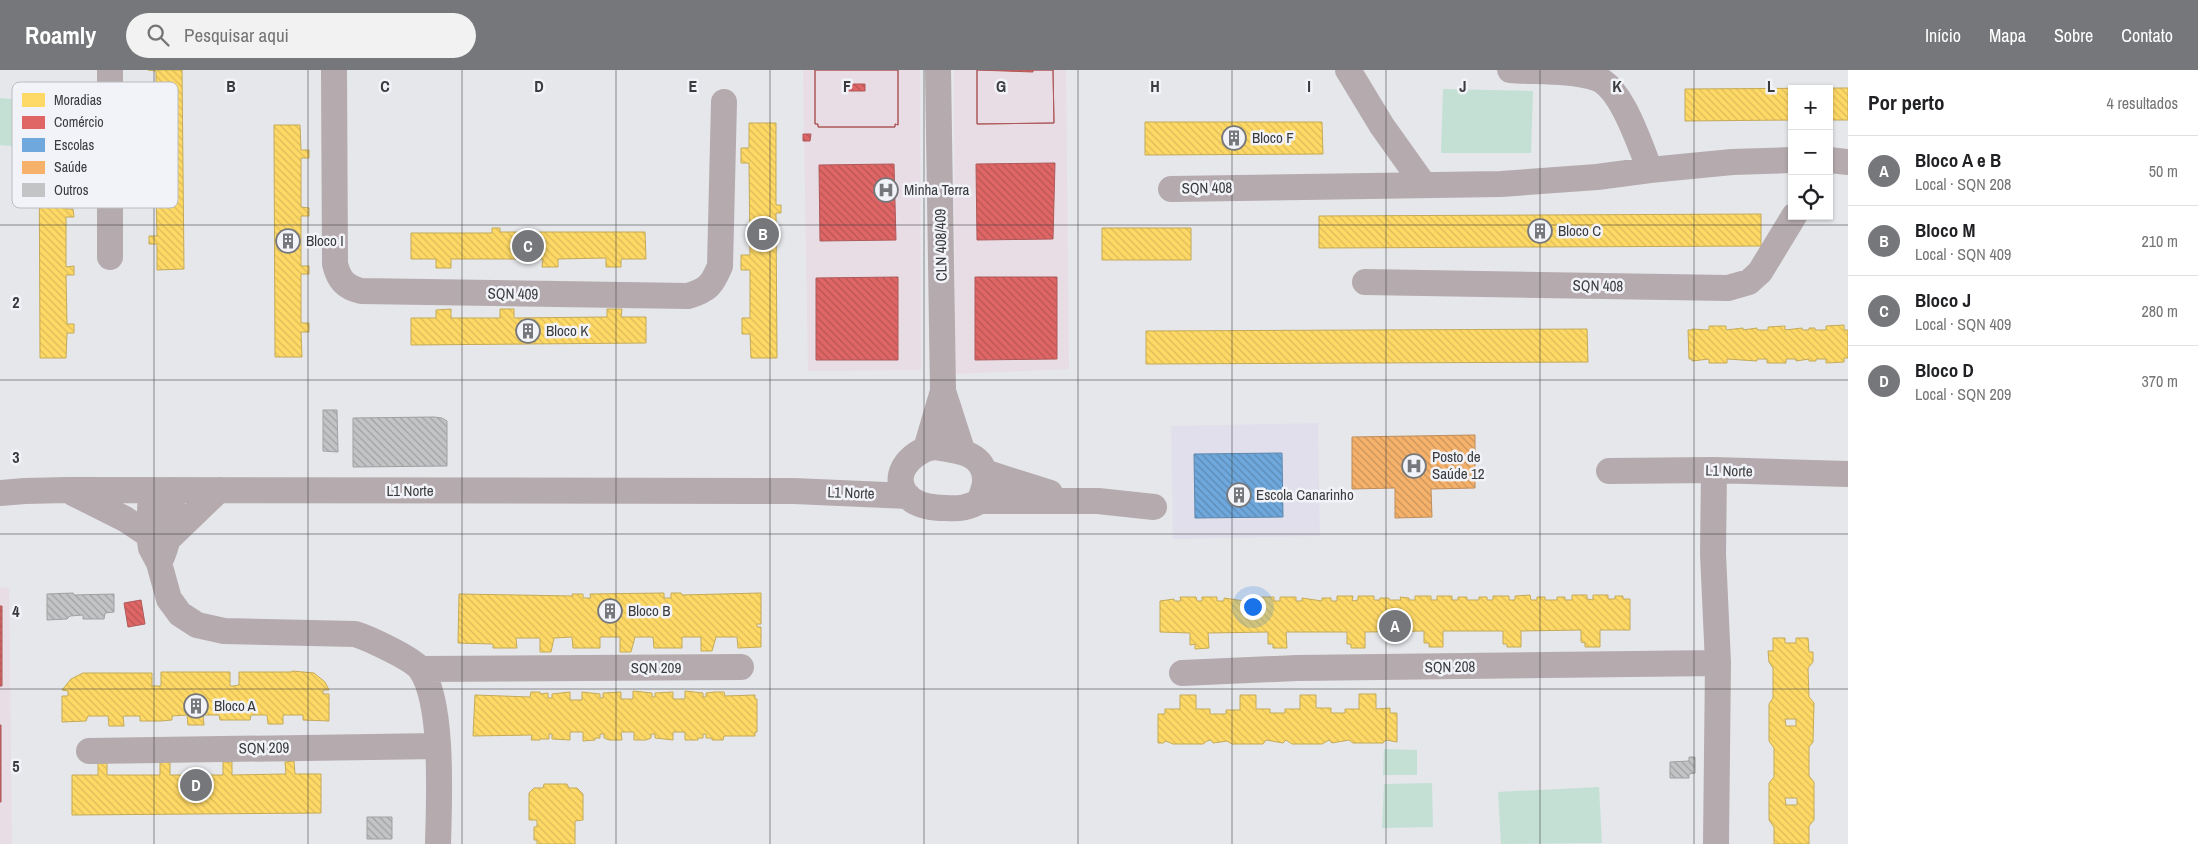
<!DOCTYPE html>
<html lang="pt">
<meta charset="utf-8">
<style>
:root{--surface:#fff;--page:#f2f2f2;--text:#202124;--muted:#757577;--line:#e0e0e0;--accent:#76777a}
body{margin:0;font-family:"Archivo Narrow",sans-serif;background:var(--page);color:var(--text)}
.controls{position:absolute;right:15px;top:15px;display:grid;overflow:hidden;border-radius:0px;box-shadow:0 1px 4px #0004}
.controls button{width:45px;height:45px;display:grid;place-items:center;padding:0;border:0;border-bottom:1px solid var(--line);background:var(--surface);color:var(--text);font:25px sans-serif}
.you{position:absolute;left:1252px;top:536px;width:18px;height:18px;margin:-12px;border:4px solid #fff;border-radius:50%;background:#1a73e8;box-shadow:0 0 0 8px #1a73e833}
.badge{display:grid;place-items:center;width:32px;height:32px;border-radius:50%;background:var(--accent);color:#fff;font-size:16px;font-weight:700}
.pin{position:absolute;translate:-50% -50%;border:2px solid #fff;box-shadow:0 1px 5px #0006}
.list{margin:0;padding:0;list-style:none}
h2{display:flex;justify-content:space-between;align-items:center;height:65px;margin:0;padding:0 20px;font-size:21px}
h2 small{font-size:16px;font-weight:400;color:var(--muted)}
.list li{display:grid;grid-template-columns:32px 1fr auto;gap:15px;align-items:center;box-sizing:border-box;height:70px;padding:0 20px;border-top:1px solid var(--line)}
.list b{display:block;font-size:19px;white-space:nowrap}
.list p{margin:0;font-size:16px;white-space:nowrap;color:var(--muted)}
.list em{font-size:16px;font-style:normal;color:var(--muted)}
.icon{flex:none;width:28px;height:28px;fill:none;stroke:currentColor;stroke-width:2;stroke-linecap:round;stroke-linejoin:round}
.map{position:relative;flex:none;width:1848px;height:774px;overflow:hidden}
header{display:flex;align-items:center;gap:30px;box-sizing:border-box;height:70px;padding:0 25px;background:var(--accent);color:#fff}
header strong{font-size:24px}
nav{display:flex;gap:28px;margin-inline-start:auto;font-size:18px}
.search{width:350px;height:45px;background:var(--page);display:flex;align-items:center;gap:12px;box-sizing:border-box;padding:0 18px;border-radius:28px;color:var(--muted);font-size:19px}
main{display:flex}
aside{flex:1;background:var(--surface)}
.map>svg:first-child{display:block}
</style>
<header>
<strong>Roamly</strong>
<div class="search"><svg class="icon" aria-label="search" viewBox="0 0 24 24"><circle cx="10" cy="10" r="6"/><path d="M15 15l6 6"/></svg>Pesquisar aqui</div>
<nav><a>Início</a><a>Mapa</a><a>Sobre</a><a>Contato</a></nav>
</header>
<main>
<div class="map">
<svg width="1848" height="774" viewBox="0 0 1848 774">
<defs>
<pattern id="homes-back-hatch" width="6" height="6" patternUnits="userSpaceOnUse" patternTransform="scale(1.25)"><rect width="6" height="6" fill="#ffd966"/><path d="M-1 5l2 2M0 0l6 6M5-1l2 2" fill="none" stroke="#dbbb59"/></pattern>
<pattern id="shops-back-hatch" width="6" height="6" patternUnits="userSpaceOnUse" patternTransform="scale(1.25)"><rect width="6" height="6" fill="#e06666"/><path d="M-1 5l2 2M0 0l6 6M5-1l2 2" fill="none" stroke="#b75555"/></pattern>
<pattern id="schools-back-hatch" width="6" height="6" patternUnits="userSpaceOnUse" patternTransform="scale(1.25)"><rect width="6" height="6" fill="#6fa8dc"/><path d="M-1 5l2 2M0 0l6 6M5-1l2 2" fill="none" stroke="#5c8ab4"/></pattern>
<pattern id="health-back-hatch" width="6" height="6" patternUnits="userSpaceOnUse" patternTransform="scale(1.25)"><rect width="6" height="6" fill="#f6b26b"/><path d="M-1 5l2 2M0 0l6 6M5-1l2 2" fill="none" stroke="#c89259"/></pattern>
<pattern id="building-back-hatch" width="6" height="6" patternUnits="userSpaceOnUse" patternTransform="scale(1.25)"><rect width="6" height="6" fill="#c3c4c5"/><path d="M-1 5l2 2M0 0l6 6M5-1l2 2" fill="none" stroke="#9fa0a1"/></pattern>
</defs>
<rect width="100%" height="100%" fill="#e5e7ea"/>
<path fill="#e9dde5" d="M803 0H920L921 300 808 301Z
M954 0H1066L1069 299 955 304Z
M0 517 9 518 12 774H0Z"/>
<path fill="#e2dfec" d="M1318 353 1320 466 1173 469 1171 356Z"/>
<path fill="#c4e0d4" d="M1443 19 1533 21 1531 83H1441Z
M0 28 26 30 23 77 0 75Z
M1384 679 1417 680V705H1383Z
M1432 713 1433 757 1382 758 1384 714Z
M1599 717 1602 773 1501 774 1498 722Z"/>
<path fill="url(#homes-back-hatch)" stroke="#c4aa5a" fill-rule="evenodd" d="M148 0H182L184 199 157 200V174H149V166H157L156 117 148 116V108H156V59L148 58V50H156V1Z
M1848 18V50H1829V19H1792V50L1685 51V19Z
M1145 52H1322L1323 84 1145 85Z
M749 53H776V135H781V143H776L777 288H751L750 264H742V248H750V200H741V185H750L749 93H741V78H749Z
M274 55H300L301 80H309V88H301V137L309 138V146H301V196H309V204H301V253H309V262H301L302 287H275Z
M39 56H66V81L74 80V89H66V139H73L74 147H66V197L74 196V205H66L67 254H74V263H67L66 288H40Z
M1761 144V176L1319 178V146Z
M492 158H500V162H645L646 189H621V197H606V188L558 189V197H542L543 189H451V198H436V189H411V163H492Z
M1102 158H1191V190H1102Z
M451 239V248H500V239H514V248L607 247V239H622L621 247H646V273L411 275V248H436V240Z
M1844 255V260H1848V288H1844V292L1826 293V289H1816V291H1809V289L1796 291V289H1786V293H1767V289H1757V291L1727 289V293H1709V289L1692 291V289H1689L1688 260H1692V259L1709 260V256H1726V260L1743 258V260L1757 258V260H1768V257L1785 256V260L1802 258V260H1809V258H1815V260H1826V256Z
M1587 259 1588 292 1146 294V261Z
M664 523V528H671V523H681L682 525 761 523V554H757V557H761V577L738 578 737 567H716L712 581H701V567H682V578H654L653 567H635L631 582H620V567H600V578H573L572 567 554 568 551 582H540V568H516L517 578H493V574L458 573 459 524 573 526 572 524H583V528H591L590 524Z
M1530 525 1531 530H1537V527H1545V530H1557V527H1565V530H1572V525H1587V529L1593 530V525H1608V529H1615V526H1623V529H1630V560H1600V577H1585V573L1581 572V560L1521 561V577H1507V574H1503V561H1443V577H1429V573H1424V561L1365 562V578H1351V574H1347V562H1286L1287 578H1273V574H1268V562L1208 563 1209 578 1195 579V574L1190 575V563L1160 562V531L1174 529V531H1181L1180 527H1196L1197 531H1202V527H1217V531H1224V528L1244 531V528L1259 531V527H1274V531H1280V527H1296V531H1302V528L1322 531V528H1331V531H1337V526H1353L1352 531 1358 530V526H1374V530H1380V528H1389V530H1401L1400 527 1409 528V530H1415V526H1431V530H1437V526H1452V530H1458V527H1467V530H1479V527H1487V530H1493V526H1509V530H1515V526Z
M1773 568H1785V573H1796V568H1808L1809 582H1813V592L1808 598 1809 627 1814 633 1813 672 1809 677V706L1814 712V750L1809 756V774H1774V757L1769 750V713L1774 707V678L1769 671V634L1773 628V598L1769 592 1768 581H1773ZM1785 649H1796V656H1786ZM1785 728H1797V735H1786Z
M292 601 314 603 325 612 329 620H323V624H329V651L303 650V645H283V654H268L267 645H251L250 650H220L219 645H203L204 655H188L187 645 172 646V650L161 651H140V646H123L124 656H109L108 646H88L86 651 62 652V626H68V621L62 620 71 609 83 603H152V616H161V602H230V616H234L239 615V602H292Z
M633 621 652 623V627H655V623L673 622V629H685V621L703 623V627H706V623L714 622H724L725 626 755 625V629H757V662H755V666H724L723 670H712V668H706V664H703V668H698V670H685V662H673V670L655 668V664H651V668L646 670H634V662H621L622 670H609L604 668V664H600V668H595V670L583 671V662H570V670L552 669V664H549V669H540V670H531L532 665 473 666 475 625 530 627 531 622H540V624L548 623V628H552V624L570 622V630H582V622L600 624V628H603V623L621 622V629H633Z
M1359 624H1376V639L1390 638V643H1397V672L1386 670 1383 673H1353L1349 670 1332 673 1329 670 1322 674H1292L1286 670 1283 673 1266 670 1263 674H1232L1227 671 1213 673 1211 670 1207 671 1203 674H1173L1166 671 1163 673H1158V644H1165V639H1180V625H1196V639H1210V644H1226V640H1240V625H1256V639H1270V643H1285V639H1300V625H1316V638H1331V643H1345V639H1359Z
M294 691 295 704H321V743L72 745V705H98V693H107V705H160V692H170V705H223V692H232V705L286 704 285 692Z
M544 714H567L569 718H577L583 724V750L575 751V774H537V770H534V757H537V750H529V723L534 718H543Z"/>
<path fill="url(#shops-back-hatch)" stroke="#ae595a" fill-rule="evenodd" d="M815 0H898V55L895 54V57H818V54H815ZM848 14H865V21H847Z
M815 0H898V55L895 54V57H818V54H815Z
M977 0 1033 2V0H1053L1054 53 977 54Z
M977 0H1053L1054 53 977 54Z
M803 64H811L810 71H803Z
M1055 93 1053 169 977 170 976 94Z
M894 94 896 170 820 171 819 95Z
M898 207V290H816V208Z
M975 207H1057V289L975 290Z
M141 530 145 554 128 557 124 533Z
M0 536H2V616H0Z
M0 655H1V732H0Z"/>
<path fill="url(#schools-back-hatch)" stroke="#5f87ac" d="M1282 383 1283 447 1195 448 1194 384Z"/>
<path fill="url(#health-back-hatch)" stroke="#be8e5d" d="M1475 365V418L1431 419 1432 447 1395 448V418L1352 419V367Z"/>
<path fill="url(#building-back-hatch)" stroke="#a1a1a2" d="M323 340H337L338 382 323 381Z
M434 347 442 348 447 351V396L353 397V348Z
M73 523 74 525 114 524V542L105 543 104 549H83V545L70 546 67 549 47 550V524Z
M1689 687H1695V703L1689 704V708H1670V692L1689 691Z
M367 747H392V769H367Z"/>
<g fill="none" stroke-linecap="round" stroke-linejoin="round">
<path stroke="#b5aaad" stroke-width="26" d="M334 0 335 194C339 210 345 217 361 221L688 226C708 220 712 215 720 196L724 32
M938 0 943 321 962 380
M1348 0 1382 56 1424 115
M1510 0C1537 2 1570 0 1596 8 1622 17 1640 76 1650 100
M1829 90 1848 92
M1171 119 1501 114 1597 107 1650 100 1732 92 1792 90
M110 187V0
M1365 212 1728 218 1749 212 1760 202 1794 146
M934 377C955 380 986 382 985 411 985 418 981 425 980 431 968 438 959 439 946 438 934 438 922 437 912 430 886 410 909 381 934 377Z
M926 379 943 321
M1714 400 1713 484 1718 593 1716 774
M1609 401 1714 400 1848 404
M984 402 1050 423
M151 420 149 465 151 478 159 493 169 529 180 544 197 555 224 561 355 564C368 568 414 589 421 600 444 634 439 732 438 774
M0 423 25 421 68 420 794 421 908 426
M73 423 125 449 149 465
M980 431H1098L1154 437
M169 468 219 420
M159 493C171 470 171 445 173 420
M421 599 741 597
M1182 603 1297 598 1718 593
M89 681 438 676"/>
</g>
<path fill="none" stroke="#3a3b3d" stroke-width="1" stroke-opacity="0.55" d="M154 0V774M308 0V774M462 0V774M616 0V774M770 0V774M924 0V774M1078 0V774M1232 0V774M1386 0V774M1540 0V774M1694 0V774M0 155H1848M0 310H1848M0 464H1848M0 619H1848"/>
<defs>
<g id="building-ring" transform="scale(1.25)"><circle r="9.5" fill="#f1f3f8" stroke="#76777a" stroke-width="1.5"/><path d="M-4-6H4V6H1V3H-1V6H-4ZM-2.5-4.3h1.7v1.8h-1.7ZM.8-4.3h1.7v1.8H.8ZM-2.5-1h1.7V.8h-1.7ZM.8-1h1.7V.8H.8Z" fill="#76777a"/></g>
<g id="hospital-ring" transform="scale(1.25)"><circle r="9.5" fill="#f1f3f8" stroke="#76777a" stroke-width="1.5"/><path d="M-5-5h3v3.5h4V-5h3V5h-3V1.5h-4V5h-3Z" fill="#76777a"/></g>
</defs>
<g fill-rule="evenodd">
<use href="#building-ring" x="1234" y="68"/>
<use href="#hospital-ring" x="886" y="120"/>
<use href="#building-ring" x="1540" y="161"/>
<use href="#building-ring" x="288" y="171"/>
<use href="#building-ring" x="528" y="261"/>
<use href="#hospital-ring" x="1414" y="396"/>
<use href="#building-ring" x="1239" y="425"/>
<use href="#building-ring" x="610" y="541"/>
<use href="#building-ring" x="196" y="636"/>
</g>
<g text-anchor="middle" stroke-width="5" stroke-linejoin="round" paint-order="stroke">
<g font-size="15" fill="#3a3b3d" stroke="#f1f3f8" text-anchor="start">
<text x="1252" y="73">Bloco F</text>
<text x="904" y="125">Minha Terra</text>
<text x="1558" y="166">Bloco C</text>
<text x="306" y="176">Bloco I</text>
<text x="546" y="266">Bloco K</text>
<text x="1432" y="392">Posto de<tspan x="1432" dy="17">Saúde 12</tspan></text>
<text x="1256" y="430">Escola Canarinho</text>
<text x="628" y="546">Bloco B</text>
<text x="214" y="641">Bloco A</text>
</g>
<g font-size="15" fill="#3a3b3d" stroke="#f1f3f8">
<text transform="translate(1207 118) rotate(-1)" y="5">SQN 408</text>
<text transform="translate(941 175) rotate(-91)" y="5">CLN 408/409</text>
<text transform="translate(1598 216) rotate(1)" y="5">SQN 408</text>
<text transform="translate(513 224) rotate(1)" y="5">SQN 409</text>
<text transform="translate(1729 401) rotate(1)" y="5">L1 Norte</text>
<text x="410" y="426">L1 Norte</text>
<text transform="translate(851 423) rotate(2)" y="5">L1 Norte</text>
<text transform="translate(1450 597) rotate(-1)" y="5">SQN 208</text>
<text x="656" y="603">SQN 209</text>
<text transform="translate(264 678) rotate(-1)" y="5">SQN 209</text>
</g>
</g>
<rect x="12" y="12" width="166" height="126" rx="8" fill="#f1f3f8" stroke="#babcc0" stroke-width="1"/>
<rect x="22" y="23" width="23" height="14" fill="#ffd966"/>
<rect x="22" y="46" width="23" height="13" fill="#e06666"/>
<rect x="22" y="68" width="23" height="14" fill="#6fa8dc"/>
<rect x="22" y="91" width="23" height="13" fill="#f6b26b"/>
<rect x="22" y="113" width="23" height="14" fill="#c3c4c5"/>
<g font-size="14" fill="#3a3b3d">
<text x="54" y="35">Moradias</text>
<text x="54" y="57">Comércio</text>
<text x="54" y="80">Escolas</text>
<text x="54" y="102">Saúde</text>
<text x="54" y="125">Outros</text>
</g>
<g font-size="16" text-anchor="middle" font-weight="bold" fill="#3a3b3d" stroke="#f1f3f8" stroke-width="5" stroke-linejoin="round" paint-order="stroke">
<text x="231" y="22">B</text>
<text x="385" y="22">C</text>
<text x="539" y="22">D</text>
<text x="693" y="22">E</text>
<text x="847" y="22">F</text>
<text x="1001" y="22">G</text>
<text x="1155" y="22">H</text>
<text x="1309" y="22">I</text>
<text x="1463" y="22">J</text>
<text x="1617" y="22">K</text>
<text x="1771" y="22">L</text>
<text x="16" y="238">2</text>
<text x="16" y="393">3</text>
<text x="16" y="547">4</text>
<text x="16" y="702">5</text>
</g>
</svg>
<div class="controls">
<button>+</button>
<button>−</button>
<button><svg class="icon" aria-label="locate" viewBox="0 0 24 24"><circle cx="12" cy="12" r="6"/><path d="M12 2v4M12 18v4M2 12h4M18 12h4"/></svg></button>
</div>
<div class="you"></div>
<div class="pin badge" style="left:1395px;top:556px">A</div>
<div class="pin badge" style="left:763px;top:164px">B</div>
<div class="pin badge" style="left:528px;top:176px">C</div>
<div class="pin badge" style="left:196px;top:715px">D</div>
</div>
<aside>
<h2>Por perto<small>4 resultados</small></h2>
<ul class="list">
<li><span class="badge">A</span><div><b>Bloco A e B</b><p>Local · SQN 208</p></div><em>50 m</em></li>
<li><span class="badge">B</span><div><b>Bloco M</b><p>Local · SQN 409</p></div><em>210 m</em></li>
<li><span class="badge">C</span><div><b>Bloco J</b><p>Local · SQN 409</p></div><em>280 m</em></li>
<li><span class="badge">D</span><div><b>Bloco D</b><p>Local · SQN 209</p></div><em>370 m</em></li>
</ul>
</aside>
</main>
